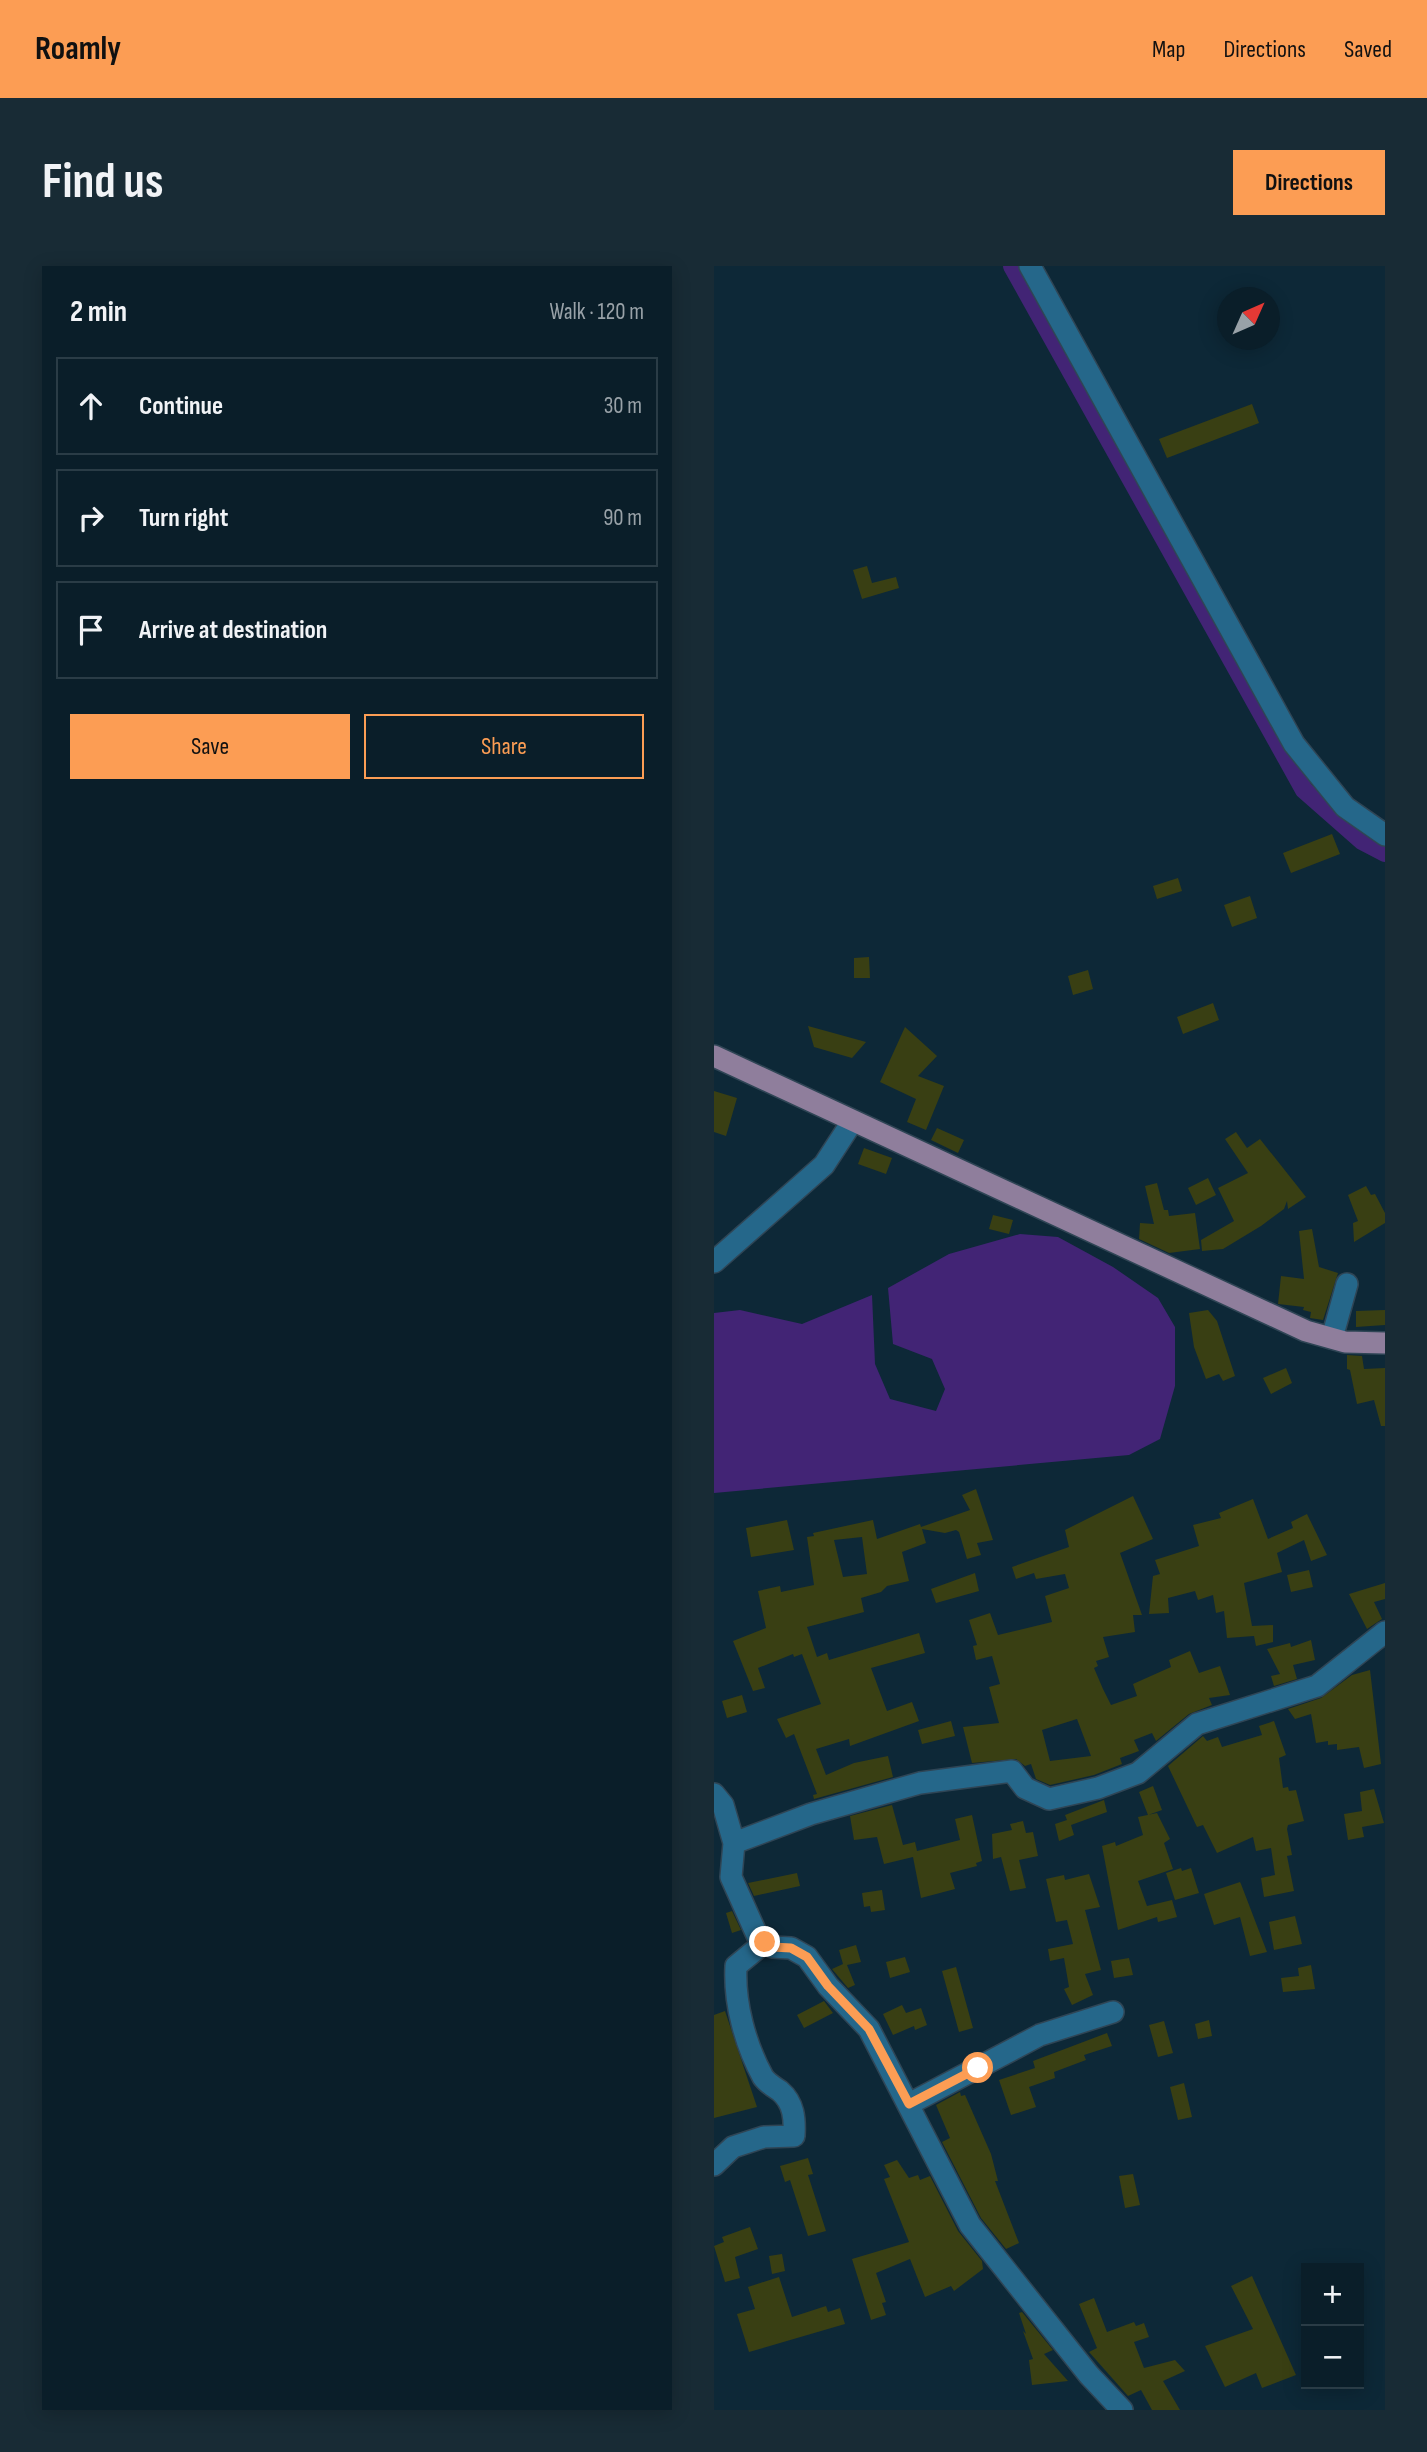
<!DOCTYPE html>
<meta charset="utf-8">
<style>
:root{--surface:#0a1e29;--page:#182b35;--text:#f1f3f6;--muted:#99a2a8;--line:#2a3c46;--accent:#fc9d54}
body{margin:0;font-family:"Sofia Sans Condensed",sans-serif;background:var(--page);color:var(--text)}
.controls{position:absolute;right:21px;bottom:21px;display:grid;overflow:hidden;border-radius:0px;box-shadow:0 4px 18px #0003}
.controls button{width:63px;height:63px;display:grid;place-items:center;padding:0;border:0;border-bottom:2px solid var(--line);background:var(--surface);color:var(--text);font:35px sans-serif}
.compass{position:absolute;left:503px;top:21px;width:63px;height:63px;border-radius:50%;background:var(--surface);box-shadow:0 4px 18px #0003;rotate:45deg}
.stop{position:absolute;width:21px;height:21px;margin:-16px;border:5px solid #fc9d54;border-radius:50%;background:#fff}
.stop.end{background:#fc9d54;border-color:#fff;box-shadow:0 2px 7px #0008}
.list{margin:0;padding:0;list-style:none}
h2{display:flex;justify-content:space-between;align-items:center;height:91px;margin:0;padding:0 28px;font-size:30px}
h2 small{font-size:23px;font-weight:400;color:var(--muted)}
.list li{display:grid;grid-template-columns:46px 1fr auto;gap:21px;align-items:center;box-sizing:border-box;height:98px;margin:0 14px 14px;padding:0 14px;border:2px solid var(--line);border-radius:0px}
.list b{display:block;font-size:26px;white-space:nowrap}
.list em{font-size:23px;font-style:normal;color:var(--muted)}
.actions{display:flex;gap:14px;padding:21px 28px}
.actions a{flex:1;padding:16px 0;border:2px solid var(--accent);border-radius:0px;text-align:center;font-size:24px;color:var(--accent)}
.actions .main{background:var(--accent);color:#111}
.icon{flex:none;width:38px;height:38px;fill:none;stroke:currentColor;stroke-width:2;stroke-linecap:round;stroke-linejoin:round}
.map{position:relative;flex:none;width:671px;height:2144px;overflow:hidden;border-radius:0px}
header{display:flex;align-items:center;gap:42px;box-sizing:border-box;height:98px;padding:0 35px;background:var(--accent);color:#111}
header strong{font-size:33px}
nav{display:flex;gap:38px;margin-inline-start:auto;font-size:24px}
.intro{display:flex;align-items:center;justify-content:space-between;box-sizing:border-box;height:168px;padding:0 42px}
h1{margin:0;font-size:49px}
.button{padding:18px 32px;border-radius:0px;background:var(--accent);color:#111;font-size:24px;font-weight:700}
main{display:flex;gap:42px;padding:0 42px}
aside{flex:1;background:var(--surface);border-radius:0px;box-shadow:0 4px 18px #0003}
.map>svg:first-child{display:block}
</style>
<header>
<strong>Roamly</strong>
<nav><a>Map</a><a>Directions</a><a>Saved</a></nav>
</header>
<div class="intro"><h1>Find us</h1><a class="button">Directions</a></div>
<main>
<aside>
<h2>2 min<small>Walk · 120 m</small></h2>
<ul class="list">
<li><svg class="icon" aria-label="ahead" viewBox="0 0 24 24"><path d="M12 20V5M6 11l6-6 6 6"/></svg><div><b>Continue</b></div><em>30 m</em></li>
<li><svg class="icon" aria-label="right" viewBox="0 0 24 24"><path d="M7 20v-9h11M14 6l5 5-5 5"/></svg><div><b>Turn right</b></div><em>90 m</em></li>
<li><svg class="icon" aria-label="arrive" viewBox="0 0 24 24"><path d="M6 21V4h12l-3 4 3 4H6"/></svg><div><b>Arrive at destination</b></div></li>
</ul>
<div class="actions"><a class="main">Save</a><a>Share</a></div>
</aside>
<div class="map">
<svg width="671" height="2144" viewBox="0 0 671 2144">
<rect width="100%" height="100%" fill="#0d2837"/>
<path fill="#422475" d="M306 968 344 971 399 1001 444 1032 461 1061V1120L446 1173 415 1189 0 1227V1047L26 1044 88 1058 158 1029 161 1098 176 1133 222 1145 231 1123 218 1093 179 1078 174 1022 235 988Z"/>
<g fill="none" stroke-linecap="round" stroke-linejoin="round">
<path stroke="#422475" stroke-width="18" d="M298 0 590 524 648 575 671 587"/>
</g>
<path fill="#393f13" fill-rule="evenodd" d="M538 138 545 157 453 192 445 173Z
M153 300 158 317 182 311 185 322 148 333 139 304Z
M618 568 626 588 577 607 569 587Z
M464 612 468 625 443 633 439 620Z
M536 630 543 652 518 661 510 639Z
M155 691 156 712H140V692Z
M374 704 379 723 359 729 354 710Z
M499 737 505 754 469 768 463 751Z
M94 760 152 776 138 792 100 781Z
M191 761 223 790 204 810 230 820 212 864 193 856 202 833 166 816Z
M0 825 23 832 12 870 0 866Z
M223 862 250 874 244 887 217 874Z
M522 866 533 882 546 873 592 931 574 943 573 935 570 943 547 960 509 983 488 985 487 974 520 955 504 922 534 907 511 873Z
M150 882 178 892 172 908 144 898Z
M494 912 502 929 482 939 474 922Z
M443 917 450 944H454L455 950 481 947 486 983 455 987 425 973 426 957 440 958 431 920Z
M652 920 657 929 661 928 671 947V957L640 976 639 957 644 955 634 929Z
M279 949 299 954 295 968 275 963Z
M598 963 605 1001 624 1007 609 1054 596 1052 597 1046 589 1044 590 1041 564 1038 567 1010 590 1013 585 965Z
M494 1044 503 1055 521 1110 509 1115 505 1108 492 1113 480 1081 475 1047Z
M671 1044V1059L642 1061V1045Z
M633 1089 648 1090 650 1103 671 1102V1160H667L660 1134 643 1138 636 1104 633 1103Z
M572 1102 578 1117 557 1128 549 1112Z
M262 1223 279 1274 263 1277 267 1289 253 1293 245 1266 242 1264 231 1267 208 1263 212 1277 188 1286 195 1315 173 1320 167 1326 147 1332 150 1346 93 1361 103 1391 113 1387 115 1394 205 1367 211 1387 157 1402 173 1445 198 1436 205 1455 136 1480 135 1473 102 1483 112 1509 140 1497 174 1490 179 1511 100 1533 99 1529 103 1528 80 1468 72 1472 63 1453 107 1438 88 1388 80 1391 79 1388 44 1402 51 1422 39 1425 19 1375 52 1362 44 1325 66 1320 67 1326 100 1319 93 1271 100 1270 99 1267 159 1254 163 1273 206 1258 207 1261 256 1244 248 1229ZM148 1271 153 1308 129 1311 120 1274Z
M419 1230 439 1273 406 1287 428 1349H419L421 1366 389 1371 395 1391 382 1395 384 1400 380 1402 389 1423 397 1439 423 1430 419 1418 457 1401 455 1394 476 1385 485 1407 506 1400 516 1429 495 1432 498 1439 475 1448 442 1475 438 1467 420 1474 425 1485 406 1492 408 1498 380 1509 336 1519 322 1513 317 1498 311 1500 302 1493 258 1497 249 1461 285 1457 275 1421 286 1418 278 1390 262 1394 259 1380 263 1379 255 1354 276 1347 284 1369 338 1356 331 1330 355 1322 351 1308 322 1313 320 1307 302 1313 298 1301 355 1281 351 1264ZM363 1453 377 1490 336 1495 328 1464Z
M539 1233 554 1273 579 1262 577 1256 593 1248 613 1289 597 1295 590 1274 563 1287 568 1306 530 1317 538 1360 559 1359V1376L542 1380 540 1370 513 1372 510 1345 502 1347 499 1329 484 1334 481 1325 454 1332 455 1347 435 1348 439 1310 446 1308 441 1294 485 1280 479 1259 507 1252 505 1247Z
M73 1254 80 1284 37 1291 32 1262Z
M595 1304 599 1321 577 1326 573 1309Z
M261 1307 265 1325 222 1337 217 1323Z
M671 1317V1333L660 1336 668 1353 653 1363 635 1328Z
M597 1374 601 1394 579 1399 583 1413 560 1420 557 1410 566 1408 553 1383 576 1377 577 1381Z
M656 1404 667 1498 650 1502 645 1481 623 1484V1478L614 1479V1475L602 1477 597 1448 581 1453 574 1443 607 1432 638 1409Z
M28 1429 33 1446 13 1452 8 1435Z
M237 1455 241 1470 208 1478 204 1464Z
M560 1455 572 1489 565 1492 569 1522 574 1521 575 1525 582 1524 590 1555 574 1559 573 1563 578 1589 573 1590 580 1625 550 1631 547 1612 561 1609 557 1582 542 1585 539 1571 503 1587 489 1559 483 1561 454 1500 489 1470 493 1475 504 1471 508 1481 548 1469 545 1460Z
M439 1520 448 1544 434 1549 425 1526Z
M660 1523 670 1557 648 1561 650 1571 634 1574 630 1548 648 1545 646 1526Z
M390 1534 393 1546 357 1559 360 1569 345 1575 341 1558 353 1554 351 1549Z
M178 1539 189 1579 201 1576 203 1585 246 1574 241 1553 258 1549 268 1595 262 1597 263 1600 236 1607 241 1623 207 1632 199 1591 170 1598 163 1571 140 1574 136 1550Z
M443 1547 456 1573 450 1577 459 1603 424 1615 433 1640 458 1634 463 1651 444 1656 443 1651 404 1664 388 1580 401 1576 402 1580 429 1569 424 1551Z
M309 1555 312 1567 319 1566 324 1590 305 1594 312 1622 296 1625 287 1591 279 1593 278 1568 298 1564 296 1558Z
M467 1602 468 1605 477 1602 485 1627 461 1634 452 1607Z
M83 1607 86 1620 40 1630 34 1617Z
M375 1608 386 1641 371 1644 387 1704 371 1708 379 1729 358 1739 350 1723 355 1721 350 1692 336 1695 334 1683 359 1678 353 1654 342 1656 332 1613 350 1609 351 1614Z
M526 1616 527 1618 553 1686 536 1690 526 1651 500 1659 490 1628Z
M168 1624 171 1644 157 1646 156 1640 150 1641 148 1627Z
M18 1645 27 1664 18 1667 12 1647Z
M581 1650 588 1678 560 1684 555 1656Z
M142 1679 147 1696 133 1699 141 1719 134 1722 118 1703 129 1698 125 1684Z
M191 1691 196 1706 176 1712 172 1696Z
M415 1692 419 1709 400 1712 397 1695Z
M597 1699 601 1723 569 1726 567 1712 585 1710 584 1702Z
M242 1701 259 1762 245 1766 228 1705Z
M110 1735 119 1747 90 1762 83 1749Z
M188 1739 192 1747 207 1742 213 1759 201 1764 200 1760 179 1769 169 1748Z
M11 1745 43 1841 0 1852V1749Z
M495 1754 498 1770 484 1773 481 1758Z
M450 1755 459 1787 444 1791 435 1759Z
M393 1767 398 1780 370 1789 372 1794 340 1806 341 1812 315 1821 322 1841 297 1849 285 1814 321 1802 319 1795Z
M470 1817 478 1851 464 1854 456 1821Z
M246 1826 247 1830 251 1829 277 1888 284 1915H281L305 1977 292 1983 267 1952 228 1876 236 1872 222 1839Z
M94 1892 99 1908 94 1909 112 1965 94 1970 76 1914 71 1916 66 1900Z
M183 1894 195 1912 204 1909 206 1914 216 1910 244 1965 268 1995 269 2003 240 2025 237 2020 211 2031 196 1993 162 2007 172 2036 168 2037 172 2049 157 2054 138 1993 195 1976 170 1913 176 1911 170 1899Z
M419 1908 426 1939 411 1942 405 1910Z
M36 1961 44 1983 21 1991 26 2012 11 2016 0 1980 10 1976 8 1971Z
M68 1988 71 2005 58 2008 55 1990Z
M538 2010 582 2109 548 2122 542 2107 511 2121 491 2080 539 2063 517 2020Z
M65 2011 78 2051 112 2040 114 2046 126 2042 131 2058 35 2086 23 2048 41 2043 34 2021Z
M380 2032 393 2066 420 2056 422 2060 430 2057 435 2071 420 2076 430 2102 461 2094 471 2105 449 2115 466 2144H438L427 2124 414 2130 375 2086 383 2082 365 2038Z
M308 2046 339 2084 330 2088 354 2115 318 2119 315 2094 319 2093 309 2065 312 2068 305 2047Z"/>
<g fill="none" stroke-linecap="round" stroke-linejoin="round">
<g stroke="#2f4555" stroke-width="24">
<path id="minor" d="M316 0 580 478 631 541 671 569
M0 996 110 899 138 856
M618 1072 633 1018
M0 1528 9 1539 20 1577 17 1611 43 1669 58 1681 77 1682 93 1691 114 1720 155 1763 256 1959 375 2109 408 2144
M20 1577 97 1548 206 1517 298 1505 311 1522 335 1533 384 1522 424 1507 483 1458 603 1420 671 1366
M195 1838 326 1769 399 1746
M0 1899 19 1881 50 1871 80 1870C81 1853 80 1837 66 1825 60 1821 53 1817 49 1811 31 1778 20 1737 22 1700L51 1676"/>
</g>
<g stroke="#2f4555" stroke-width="24">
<path id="major" d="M0 790 592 1065 631 1076 671 1077"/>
</g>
<use href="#minor" stroke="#25678a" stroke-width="21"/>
<use href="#major" stroke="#8f7e9c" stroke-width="21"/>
</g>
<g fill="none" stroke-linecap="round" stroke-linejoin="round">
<path stroke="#fc9d54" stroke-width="9" d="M51 1676 58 1681 77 1682 93 1691 114 1720 155 1763 195 1838 264 1802"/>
</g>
</svg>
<div class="controls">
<button>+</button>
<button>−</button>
</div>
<svg class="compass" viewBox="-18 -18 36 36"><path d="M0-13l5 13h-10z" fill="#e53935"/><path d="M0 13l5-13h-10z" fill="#99a2a8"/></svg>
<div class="stop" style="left:264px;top:1802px"></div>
<div class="stop end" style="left:51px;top:1676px"></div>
</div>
</main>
